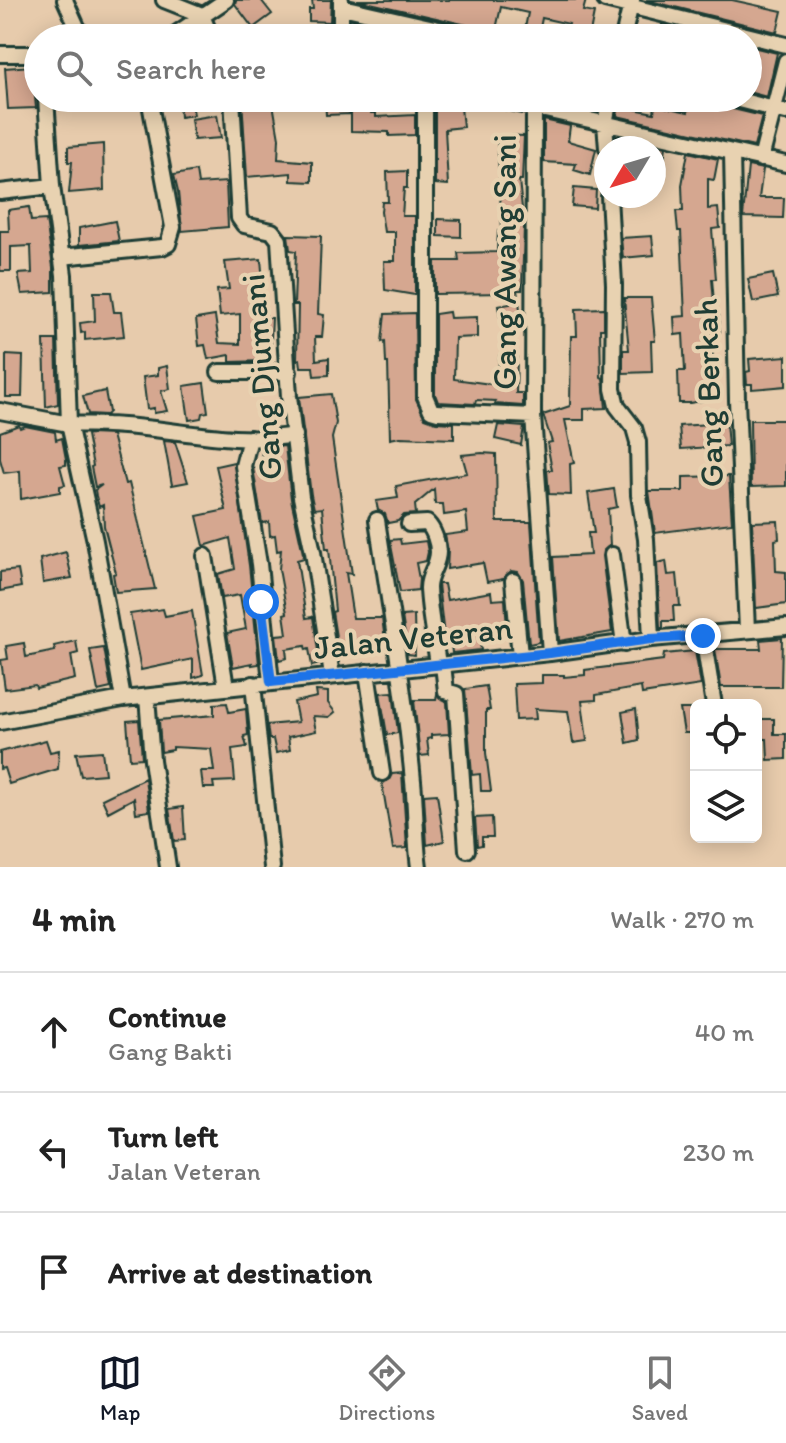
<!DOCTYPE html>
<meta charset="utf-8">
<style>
:root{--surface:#fff;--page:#f6f6f6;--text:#222;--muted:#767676;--line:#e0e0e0;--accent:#111827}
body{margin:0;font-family:Itim,sans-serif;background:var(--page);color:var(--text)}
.controls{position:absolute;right:24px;bottom:24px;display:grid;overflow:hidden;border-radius:12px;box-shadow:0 4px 20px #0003}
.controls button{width:72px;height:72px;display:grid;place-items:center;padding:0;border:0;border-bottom:2px solid var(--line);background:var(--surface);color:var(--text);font:40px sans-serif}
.compass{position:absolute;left:594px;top:136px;width:72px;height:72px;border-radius:50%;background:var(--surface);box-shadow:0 4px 20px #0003;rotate:232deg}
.stop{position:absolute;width:24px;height:24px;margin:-18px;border:6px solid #1a73e8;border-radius:50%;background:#fff}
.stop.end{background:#1a73e8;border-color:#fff;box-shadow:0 2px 8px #0008}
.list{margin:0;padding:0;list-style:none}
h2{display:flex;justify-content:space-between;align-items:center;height:104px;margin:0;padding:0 32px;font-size:34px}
h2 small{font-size:26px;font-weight:400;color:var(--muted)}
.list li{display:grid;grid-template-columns:52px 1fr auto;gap:24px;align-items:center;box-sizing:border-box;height:120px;padding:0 32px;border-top:2px solid var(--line)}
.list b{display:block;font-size:30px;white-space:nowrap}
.list p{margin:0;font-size:26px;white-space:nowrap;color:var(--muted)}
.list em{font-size:26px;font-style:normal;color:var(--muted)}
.icon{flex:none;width:44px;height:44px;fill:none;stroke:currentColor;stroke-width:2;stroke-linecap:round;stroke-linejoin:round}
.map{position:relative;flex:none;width:786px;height:867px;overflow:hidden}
.search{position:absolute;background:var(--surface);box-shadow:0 4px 20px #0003;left:24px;right:24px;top:24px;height:88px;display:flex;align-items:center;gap:20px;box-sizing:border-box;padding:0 28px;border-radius:44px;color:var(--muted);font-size:30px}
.sheet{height:464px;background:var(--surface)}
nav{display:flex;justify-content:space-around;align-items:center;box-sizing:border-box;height:112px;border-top:2px solid var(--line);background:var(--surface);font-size:22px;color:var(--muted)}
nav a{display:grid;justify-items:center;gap:4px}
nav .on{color:var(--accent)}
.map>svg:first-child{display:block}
</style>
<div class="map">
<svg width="786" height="867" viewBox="0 0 786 867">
<rect width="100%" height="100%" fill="#e7cbac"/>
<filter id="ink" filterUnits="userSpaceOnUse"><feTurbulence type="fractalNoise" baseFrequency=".0125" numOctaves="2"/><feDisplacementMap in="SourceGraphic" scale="16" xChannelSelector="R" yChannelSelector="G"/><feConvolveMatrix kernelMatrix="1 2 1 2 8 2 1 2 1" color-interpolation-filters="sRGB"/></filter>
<g filter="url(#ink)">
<path fill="#d5a790" stroke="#1f3d34" stroke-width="2" d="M236 0H261L272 14 253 28 235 4Z
M312 0H331L330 22 309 21V9H313Z
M357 0H586L583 11 594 13 589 38H565L569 24 542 18 538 38H523L528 13 501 7 494 38 488 36 480 28Z
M646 0H732L782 11 777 32Z
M353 20 433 38H379L351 33Z
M662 24 716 38H662L660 35Z
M748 46 777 53 767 97 748 92Z
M32 66 36 108 8 109 5 68Z
M159 98H191L194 115 180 117 179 104 161 108Z
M272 98 279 138 278 159 312 162V182L291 181V173L247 177 242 99Z
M325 98H371V113H376V117L415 115V135L389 136V132L351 131V114L326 115Z
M597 98V111L542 99V98Z
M691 98H708V100L722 102 729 108 762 116 754 147 617 116 619 106 654 113 655 105 688 112Z
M435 106H445V108L461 107 463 127 445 129 448 185 435 184Z
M217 115 221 138 194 140 191 119Z
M544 120 570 126 568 141 596 149 590 175 574 170 576 164 544 162Z
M497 135 524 136 522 180H519L524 227 522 290H517L521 315 500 317 498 306 510 304 509 293 435 294V261H459L458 253 497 252 498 231H502Z
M649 143 666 147 660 186 654 185V148H648Z
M103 144 104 190 69 193 72 162H68V147Z
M688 152 718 159 714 180 708 179V209L718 208 720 228 712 229 716 279H712L715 314H719L720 332H711L713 358 708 359 711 388 701 389 702 401 690 403H679L678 371H685L683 334 675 335 674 317 685 316 681 231H678L676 211H683L682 185Z
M748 166 763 169 759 198H784L783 218 743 217Z
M196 171 198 184 226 182 228 227 182 231 178 192 174 175Z
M407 171V188H404L402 216H415V295L385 290 384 261H395V232H384L381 212 382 202H388L387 172Z
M574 188 596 190 595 208 572 206Z
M29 207 31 221 46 220 53 267V292L22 294 18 274 32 273 31 246 11 247V271H0V231H9L8 210Z
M438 219 461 220V237L438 236Z
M115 221 119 241 79 245V228Z
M288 235 321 236 318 314 324 315 322 337H315L316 360 329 358V375L314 376 313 367H301L300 359 297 360 298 305H294L296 251 290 250Z
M652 236 654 255 623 258 621 238Z
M261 259 266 318H272L270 361 230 362V355L208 359 205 345 199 346 196 319 215 316 219 343 240 344V314L220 316 217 290 229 289 225 262Z
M773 274 778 297 753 302 748 279Z
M94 292H111L114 312H121L124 336 85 340V332L81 333 80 323 95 321Z
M624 298H651L655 341H651L652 372 623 373V350H629Z
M604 308V329H600L601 377 603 378 606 408 584 409V420H565L574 463 570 464 571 495 549 494 547 470H552L547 443 552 442 543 415 570 406 571 336H577L576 309Z
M449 312 450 318 477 317V337L455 338 454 379 498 385 499 356H517L516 393H523V406L495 404 496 401 476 400 475 404 438 402 435 394V314Z
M415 313 416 399 425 418 436 422 454 423V439L400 437 390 439 388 363H386L385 341 382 342 385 314Z
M44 340H56L58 404 46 407Z
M6 355 23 356 22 397H6Z
M786 356V386L752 389V384H747L746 372 750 371 749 359Z
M167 366 170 389 161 391 167 411 154 413V408L147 409 143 377 158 375V368Z
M204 383 208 412 202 413 201 418 189 420 184 386Z
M105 391 109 412 106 415 88 414 83 396Z
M331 394 336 423 332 438 352 574 346 573 353 618H382L386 647 339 656 332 612 335 611 329 549H326L322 508 314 509 311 495 299 397Z
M750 420H786V486L751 487Z
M726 423 728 446 681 449 679 426Z
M19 425 20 428 25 426 55 432 56 440 62 438 66 459V465L60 466 65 485 60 486V492L21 499 20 471 4 473 0 459V432Z
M498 425 524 427 521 445 495 439Z
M90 434 112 435 125 484 129 483 155 589 116 592 113 574 116 573 104 526 103 505 99 507 96 496 95 490 102 485 95 487 91 467 93 466 87 435Z
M164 441 175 442 188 482 172 485Z
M285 446 291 499 304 558 297 560 306 618 313 617 320 664 312 666 309 649 306 650 305 646 286 649 287 658 279 660 276 635 287 634 284 614 287 613 279 569 281 550 277 551 275 535 270 536 269 522 262 523 253 468 261 466 262 448Z
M482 453 496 454 497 522H531L539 642 529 644 523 580 518 572 511 571 503 579 487 582 483 563 447 569 448 551 445 535 468 532 466 512 444 515 443 504H435L434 489 415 505 416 514 404 515 398 521 388 523 385 514 378 510 376 501 398 498 396 486 467 473 462 455Z
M234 462 249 565 259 664 252 665V663L233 667 227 633 246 629 240 595 222 598 218 574 235 569 230 538 204 546 197 516 226 510 216 466Z
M729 476 732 523 655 533 649 491H683V477Z
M614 489 617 507 608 509 610 545 603 551 602 556 612 632 559 641 553 557 590 555 588 533H594L588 493Z
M778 521 779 539 775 540 776 571 786 572V604L756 608 752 522Z
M400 539 401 544 426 541 428 552 426 561 416 563 419 579 418 590 400 592 390 540Z
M66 552 72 578 43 583 40 559Z
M666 561 668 575 677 574 680 606H673L674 621H663V628H660L657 563Z
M18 570 21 587 0 591V572Z
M438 584H444L447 600 491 592 492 600 505 599 507 629 479 635 481 650 452 653 450 635 444 636Z
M163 609 165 616 192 611 203 675 193 678V659L141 670 130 614Z
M414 615 415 655 408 654 402 616Z
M782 638 781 687H721L715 649H761L760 640Z
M76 641 78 653 71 655 75 679 36 688 35 685 5 689 1 660 8 659 6 646 24 643 26 657 55 651 54 646Z
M104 648 111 688 98 691 90 650Z
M695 651 701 685 642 694 641 687 596 695V700L582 701 587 741 573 743 568 711 535 709 536 719 516 720 514 684 542 683V675H564V677L585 675V670L663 660 664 654Z
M486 686 490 710H486V753L491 791H481L480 774 472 775 465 689Z
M316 691 328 692V703L335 712 329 717 313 716 316 731 288 737 290 750 276 753 273 739H269L267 725 298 722 294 702 317 697Z
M393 692 398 733 387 735 380 693Z
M437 694 447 702 449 734 431 735V738L427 739 429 755 420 756 414 700H436Z
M227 703 229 712 246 709 248 735 244 736 247 747 232 749 235 781 213 782 214 788H203L201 771H214L211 749 173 747V750L161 752 159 720 214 715V704Z
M636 709 639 740 627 743 622 712Z
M680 709H696V733H684Z
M760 719H774V734H786V759L768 760 767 739H760Z
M139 720 142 758 130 759 127 721Z
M46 740 50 752 59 750 58 769 9 784 4 768 0 769V752Z
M102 751 105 774 81 776 76 753Z
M402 773 407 848 393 849 382 783 389 780 392 774Z
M145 778 149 811 136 813 134 798 108 812 102 799Z
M437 794 444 841 427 845 424 795Z
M183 807 185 840 174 841 169 809Z
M492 817 493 837H482V845L477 846 475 818Z"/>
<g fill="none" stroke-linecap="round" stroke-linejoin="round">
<g stroke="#1f3d34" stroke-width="20">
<path id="minor" d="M65 0 82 38
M164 0 202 15 211 38
M605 0 786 45
M342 7 478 38
M170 38 226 0
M341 38V0
M623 38 632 0
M0 54H38
M232 98 239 218 244 225 272 231 279 240 289 396 301 497 313 552 332 676
M425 98V396L431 410 438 412 533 416 550 653
M492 98 786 164
M731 98 786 112
M607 148 605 124 610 98
M732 153 737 400 747 630
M761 159 786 61
M0 192 52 186
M609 196 614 284 613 389 617 406 634 428 638 442 639 495 646 539 651 639
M61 257 162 247 168 244 173 227 149 98
M219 372H289
M0 411 69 424 64 275 52 186 46 98
M533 416 534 108
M250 438 243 466 259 564 271 682
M377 520C390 607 405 694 413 781 416 810 415 838 419 867
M409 524 427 523C434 530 438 543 438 552 438 566 428 574 428 588 429 614 435 640 438 665
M612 555 624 644
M205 556 226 687
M513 581 520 656
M703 636 714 705
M443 665 446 691 456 694 467 850
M367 672 382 773
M253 684 272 867
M147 697 152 760 168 867
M123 699 95 541 69 424C82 425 94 424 107 425 170 427 231 446 295 435
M0 722 123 699 550 653 651 639 786 627"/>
</g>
<use href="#minor" stroke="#e8d2b1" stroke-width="14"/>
</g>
</g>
<g fill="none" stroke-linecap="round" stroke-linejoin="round" filter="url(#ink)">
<path stroke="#1a73e8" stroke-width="10" d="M261 602 271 682 550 653 651 639 703 636"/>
</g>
<g text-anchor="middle" stroke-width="8" stroke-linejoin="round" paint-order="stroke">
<g font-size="34" fill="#1f3d34" stroke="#e8d2b1">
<text transform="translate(504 262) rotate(-90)" y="12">Gang Awang Sani</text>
<text transform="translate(261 377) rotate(-95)" y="12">Gang Djumani</text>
<text transform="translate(708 393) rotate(-92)" y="12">Gang Berkah</text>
<text transform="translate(413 637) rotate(-6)" y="12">Jalan Veteran</text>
</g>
</g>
</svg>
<div class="controls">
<button><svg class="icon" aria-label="locate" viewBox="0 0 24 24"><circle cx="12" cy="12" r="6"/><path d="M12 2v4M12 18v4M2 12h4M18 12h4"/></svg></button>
<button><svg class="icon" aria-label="layers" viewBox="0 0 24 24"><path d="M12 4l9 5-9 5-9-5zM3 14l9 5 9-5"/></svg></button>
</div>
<svg class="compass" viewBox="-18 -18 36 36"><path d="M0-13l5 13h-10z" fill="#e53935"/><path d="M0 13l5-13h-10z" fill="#767676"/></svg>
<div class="stop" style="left:261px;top:602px"></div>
<div class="stop end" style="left:703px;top:636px"></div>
<div class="search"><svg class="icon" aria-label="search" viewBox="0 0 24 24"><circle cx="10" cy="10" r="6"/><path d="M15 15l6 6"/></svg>Search here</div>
</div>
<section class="sheet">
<h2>4 min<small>Walk · 270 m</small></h2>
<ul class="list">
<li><svg class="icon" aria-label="ahead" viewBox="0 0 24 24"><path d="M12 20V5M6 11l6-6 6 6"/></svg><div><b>Continue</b><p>Gang Bakti</p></div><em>40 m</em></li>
<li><svg class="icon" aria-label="left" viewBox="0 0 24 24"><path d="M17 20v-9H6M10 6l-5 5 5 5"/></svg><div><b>Turn left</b><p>Jalan Veteran</p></div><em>230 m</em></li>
<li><svg class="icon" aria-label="arrive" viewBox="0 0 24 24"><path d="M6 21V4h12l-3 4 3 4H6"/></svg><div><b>Arrive at destination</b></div></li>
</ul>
</section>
<nav>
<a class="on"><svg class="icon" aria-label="map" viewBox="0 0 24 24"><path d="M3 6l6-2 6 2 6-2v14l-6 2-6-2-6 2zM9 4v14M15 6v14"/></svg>Map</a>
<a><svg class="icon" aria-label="directions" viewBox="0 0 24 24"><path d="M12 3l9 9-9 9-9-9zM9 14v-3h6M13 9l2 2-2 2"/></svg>Directions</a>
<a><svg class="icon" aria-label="saved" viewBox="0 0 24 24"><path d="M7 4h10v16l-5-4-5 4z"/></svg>Saved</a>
</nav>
